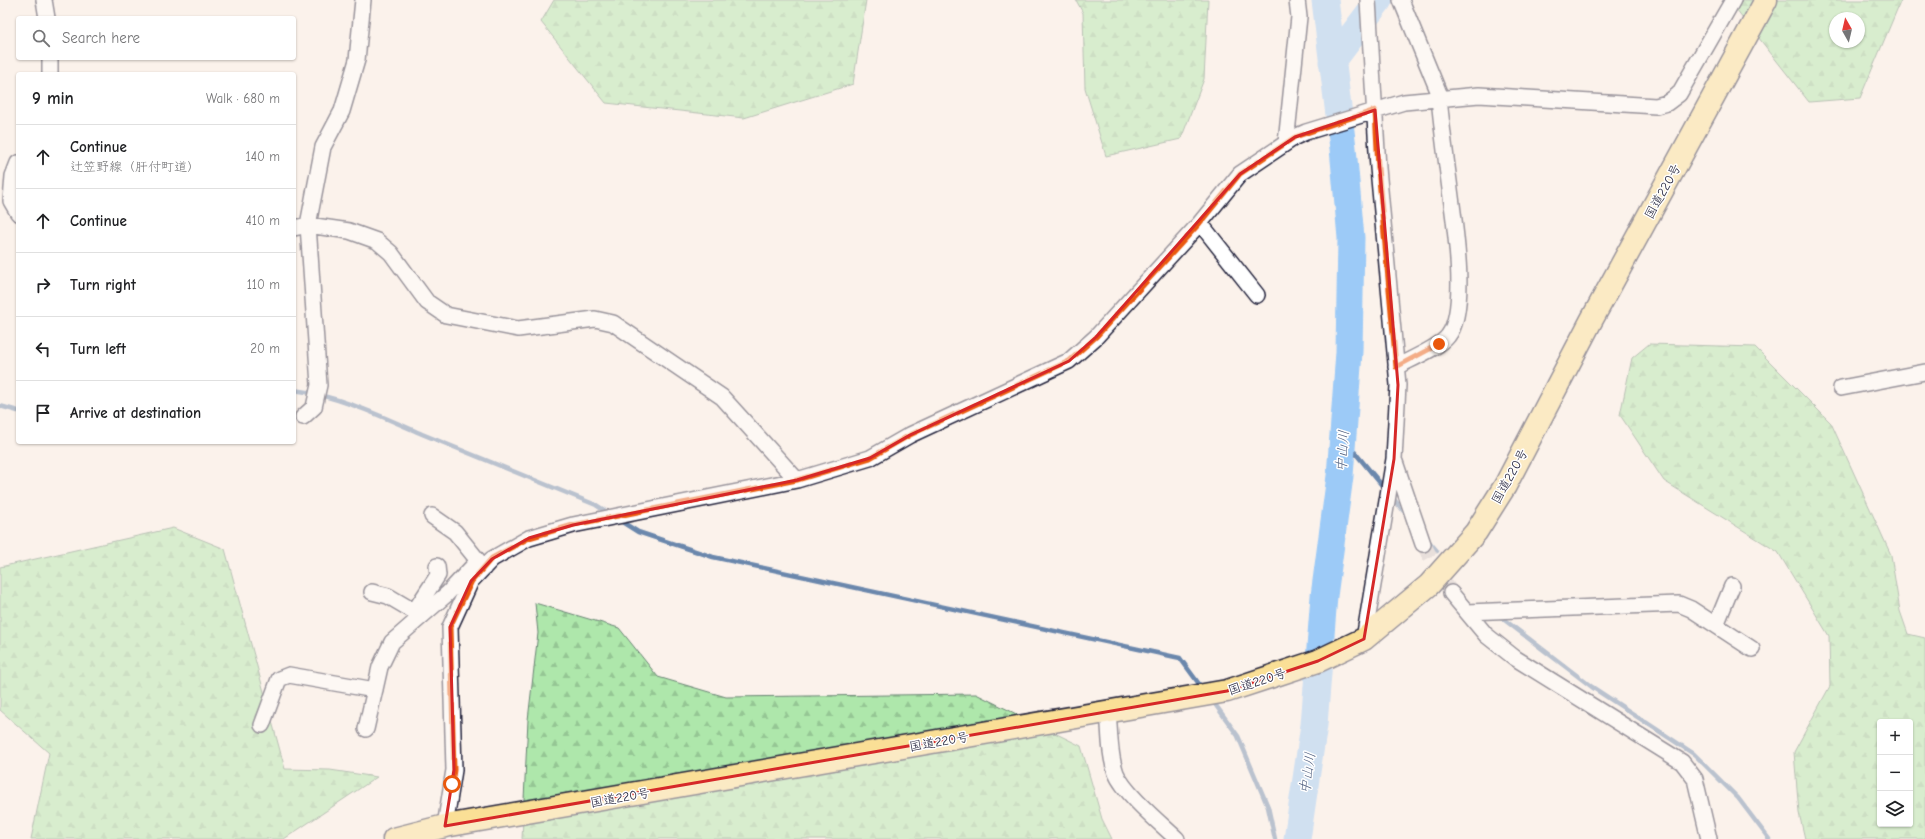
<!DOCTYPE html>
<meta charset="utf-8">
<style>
:root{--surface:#fff;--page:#f6f6f6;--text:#202124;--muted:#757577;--line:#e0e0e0}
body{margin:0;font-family:"Comic Neue","Klee One",sans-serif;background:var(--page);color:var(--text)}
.controls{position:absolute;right:12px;bottom:12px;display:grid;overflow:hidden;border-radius:4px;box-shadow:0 1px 3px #0004}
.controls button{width:36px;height:36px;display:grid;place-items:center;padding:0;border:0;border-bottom:1px solid var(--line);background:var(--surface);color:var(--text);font:20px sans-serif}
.compass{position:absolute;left:1829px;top:12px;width:36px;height:36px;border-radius:50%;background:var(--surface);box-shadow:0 1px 3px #0004;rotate:352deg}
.stop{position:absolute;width:12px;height:12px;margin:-9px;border:3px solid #ea580c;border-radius:50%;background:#fff}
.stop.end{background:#ea580c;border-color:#fff;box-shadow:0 1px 4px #0008}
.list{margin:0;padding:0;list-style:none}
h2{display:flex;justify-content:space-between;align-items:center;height:52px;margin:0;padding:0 16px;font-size:17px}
h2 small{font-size:13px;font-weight:400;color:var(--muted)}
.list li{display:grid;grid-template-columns:26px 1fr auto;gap:12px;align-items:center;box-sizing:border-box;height:64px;padding:0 16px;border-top:1px solid var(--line)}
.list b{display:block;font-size:15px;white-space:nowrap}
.list p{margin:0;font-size:13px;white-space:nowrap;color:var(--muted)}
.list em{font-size:13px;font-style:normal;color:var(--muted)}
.icon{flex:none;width:22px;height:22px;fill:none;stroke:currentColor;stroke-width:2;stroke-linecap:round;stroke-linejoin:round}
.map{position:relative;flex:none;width:1925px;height:839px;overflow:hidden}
.search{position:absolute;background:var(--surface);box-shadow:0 1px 3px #0004;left:16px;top:16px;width:280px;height:44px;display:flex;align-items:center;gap:10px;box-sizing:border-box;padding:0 14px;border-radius:4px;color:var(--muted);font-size:15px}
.panel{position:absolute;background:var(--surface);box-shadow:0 1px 3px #0004;left:16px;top:72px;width:280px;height:372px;border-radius:4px}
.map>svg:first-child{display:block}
</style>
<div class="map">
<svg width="1925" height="839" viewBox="0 0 1925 839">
<defs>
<pattern id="forest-firs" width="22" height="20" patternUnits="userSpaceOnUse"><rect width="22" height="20" fill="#aee7ab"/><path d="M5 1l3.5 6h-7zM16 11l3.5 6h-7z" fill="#95c694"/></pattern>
</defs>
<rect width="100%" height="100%" fill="#fbf2eb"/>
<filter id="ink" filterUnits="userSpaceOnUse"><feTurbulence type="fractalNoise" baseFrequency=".025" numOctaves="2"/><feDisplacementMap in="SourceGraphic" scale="8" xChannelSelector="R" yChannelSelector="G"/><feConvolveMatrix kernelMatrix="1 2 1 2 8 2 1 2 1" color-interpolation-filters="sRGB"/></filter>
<g filter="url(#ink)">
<path fill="url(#forest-firs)" stroke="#688473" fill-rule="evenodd" d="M554 0H866L853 84 744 118 606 103 541 22Z
M1076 0H1208L1204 79 1181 139 1106 156 1085 88 1083 13Z
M1729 0H1901L1860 98 1809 102ZM1835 18H1859V42H1835Z
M1649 344 1755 347 1831 423 1891 555 1900 611 1908 634 1925 638V839H1805L1799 813 1794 752 1830 686 1829 636 1778 552 1664 481 1620 415 1632 358ZM1880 722H1910V824H1880Z
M173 528 225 549 285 769 330 770 377 777 284 839H31L49 753 0 710V567Z
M535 603 619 628 658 677 726 697 976 694 1081 746 1102 819 1112 839H522L528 720 538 633Z"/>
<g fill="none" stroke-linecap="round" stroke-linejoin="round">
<path stroke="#6b87ac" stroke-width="4.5" d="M294 390C339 396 381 416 422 434 480 458 538 481 596 505L610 514
M0 406 18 411
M1343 438 1385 489
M1391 496 1407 515
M619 520 638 532 713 557 1180 658 1202 688
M1426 538 1437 551
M1498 615 1592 687 1694 754 1738 798 1769 839
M1212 700 1238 736 1268 807 1275 839"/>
<path stroke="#9ccaf7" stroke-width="27" d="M1332 62 1379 0
M1297 839 1314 725 1324 596 1340 476 1349 352 1351 238 1343 148 1325 0"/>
<path stroke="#d0c8c8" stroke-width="15" stroke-dasharray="15 8" stroke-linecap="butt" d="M1423 544 1451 593"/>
<g stroke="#22223b" stroke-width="18">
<path id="street" d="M44 0 47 18
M1401 0 1441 98
M50 74V58
M1286 143 1299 17 1297 0
M18 163 13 176 11 201 18 213
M1200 223 1257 295
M294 228 308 225 349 231 377 241 391 253 427 302 446 315 518 329 595 319 613 323 722 397 797 480
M1396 367C1409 360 1440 347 1448 336 1469 309 1454 222 1450 189 1446 159 1442 129 1439 98
M1841 388 1925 372
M303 417 314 407 319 385 308 225 323 147 342 111 357 60 363 0
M1395 462 1423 544
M432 516 455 532 484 568
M372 592 388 596 422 616
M1451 593 1486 635 1515 658 1682 762 1695 779 1709 839
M414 612 438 575 437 566
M1467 612 1679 604 1691 609 1752 649
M1716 625 1732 586
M1364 639 1394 459 1398 385 1378 168 1368 0
M1108 711C1110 731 1109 755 1116 773 1124 793 1160 823 1177 839
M262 725 279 679 289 675 375 690
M366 729 380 667 392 642 447 594 475 564
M445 826 454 770 450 627 471 581 492 559 529 538 573 525 797 480 870 458 910 435 1069 361 1096 337 1200 223 1240 174 1295 137 1306 132 1404 102 1479 95 1656 106 1667 103 1679 94 1733 0"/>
</g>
<g stroke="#22223b" stroke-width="25">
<path id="highway" d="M394 839 445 826 1227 691 1318 661 1364 639 1429 585 1476 532 1505 486 1591 321 1766 0"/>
</g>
<use href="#street" stroke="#fff" stroke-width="15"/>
<use href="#highway" stroke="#fadf96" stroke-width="22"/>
</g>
</g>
<g fill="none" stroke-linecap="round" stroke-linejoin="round" filter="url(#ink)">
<path stroke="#ea580c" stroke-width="5" d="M452 784 454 770 450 627 472 581 492 558 529 538 573 525 797 480 870 458 910 435 1069 361 1096 337 1200 223 1240 174 1295 137 1375 110 1378 168 1396 367 1439 344"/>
</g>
<path d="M0 0H1925V839H0ZM1375 110 1398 385 1394 459 1364 639 1318 661 1227 691 445 826 454 770 450 627 471 581 492 559 529 538 573 525 797 480 870 458 910 435 1069 361 1096 337 1240 174 1295 137Z" fill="#fbf2eb" fill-opacity=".55" fill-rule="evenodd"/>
<path fill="none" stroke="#d62828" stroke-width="3" stroke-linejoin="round" d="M1375 110 1398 385 1394 459 1364 639 1318 661 1227 691 445 826 454 770 450 627 471 581 492 559 529 538 573 525 797 480 870 458 910 435 1069 361 1096 337 1240 174 1295 137Z"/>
<g text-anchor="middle" stroke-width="3" stroke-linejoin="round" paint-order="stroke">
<g font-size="13" fill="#22223b" stroke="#fff">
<text transform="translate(1662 191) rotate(-61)" y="5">国道220号</text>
<text transform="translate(1509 476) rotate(-61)" y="5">国道220号</text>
<text transform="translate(1257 681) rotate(-18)" y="5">国道220号</text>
<text transform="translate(939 741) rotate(-10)" y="5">国道220号</text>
<text transform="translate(620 797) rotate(-10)" y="5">国道220号</text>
</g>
<g font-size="14" font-style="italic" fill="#4d5d7d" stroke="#fff">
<text transform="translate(1342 451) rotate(-86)" y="5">中山川</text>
<text transform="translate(1307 773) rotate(-82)" y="5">中山川</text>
</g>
</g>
</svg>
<div class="controls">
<button>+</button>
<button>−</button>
<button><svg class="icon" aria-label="layers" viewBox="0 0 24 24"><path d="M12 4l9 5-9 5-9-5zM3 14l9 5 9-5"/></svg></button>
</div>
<svg class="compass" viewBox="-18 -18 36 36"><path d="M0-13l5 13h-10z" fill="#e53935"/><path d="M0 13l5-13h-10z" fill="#757577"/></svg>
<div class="stop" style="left:452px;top:784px"></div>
<div class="stop end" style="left:1439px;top:344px"></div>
<div class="search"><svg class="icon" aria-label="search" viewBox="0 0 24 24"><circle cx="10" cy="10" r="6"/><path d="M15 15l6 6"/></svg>Search here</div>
<section class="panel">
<h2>9 min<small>Walk · 680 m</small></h2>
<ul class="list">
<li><svg class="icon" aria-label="ahead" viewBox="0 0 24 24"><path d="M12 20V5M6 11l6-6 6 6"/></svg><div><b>Continue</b><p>辻笠野線（肝付町道）</p></div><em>140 m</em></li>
<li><svg class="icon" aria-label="ahead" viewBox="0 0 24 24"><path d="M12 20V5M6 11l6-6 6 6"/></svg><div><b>Continue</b></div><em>410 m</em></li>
<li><svg class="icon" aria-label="right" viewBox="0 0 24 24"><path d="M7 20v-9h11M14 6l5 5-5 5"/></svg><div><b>Turn right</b></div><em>110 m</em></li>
<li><svg class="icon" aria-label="left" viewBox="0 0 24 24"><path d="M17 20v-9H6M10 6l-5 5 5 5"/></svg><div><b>Turn left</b></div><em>20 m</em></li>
<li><svg class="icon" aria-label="arrive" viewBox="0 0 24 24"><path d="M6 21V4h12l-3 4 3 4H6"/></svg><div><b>Arrive at destination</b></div></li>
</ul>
</section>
</div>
